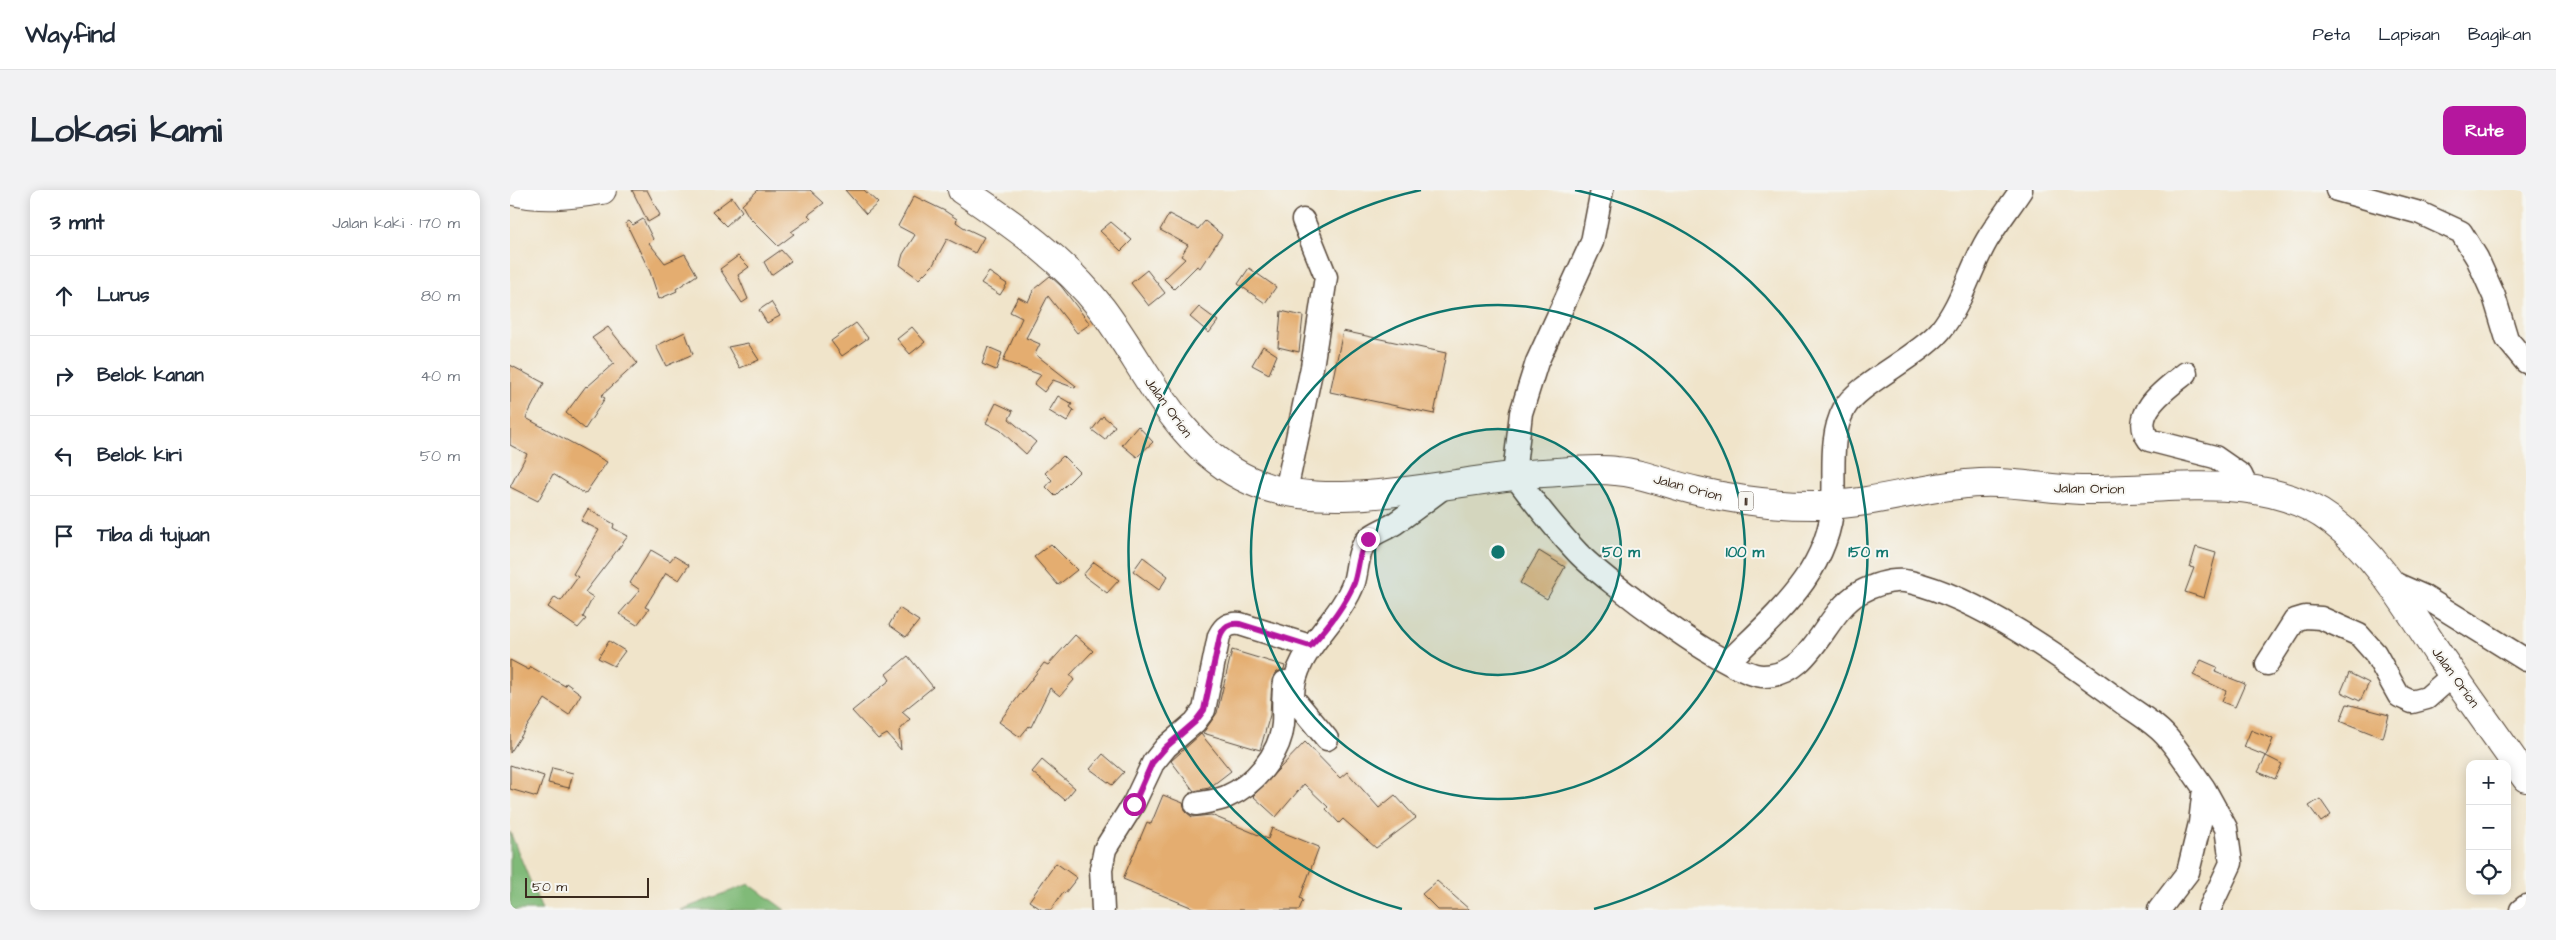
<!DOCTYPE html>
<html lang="id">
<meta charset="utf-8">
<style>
:root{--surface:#fff;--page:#f2f2f3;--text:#1f2937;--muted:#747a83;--line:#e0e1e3;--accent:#b5179e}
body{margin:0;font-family:"Architects Daughter",sans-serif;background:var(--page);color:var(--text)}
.controls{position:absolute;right:15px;bottom:15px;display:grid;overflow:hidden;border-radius:10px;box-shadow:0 2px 12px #0003}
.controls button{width:45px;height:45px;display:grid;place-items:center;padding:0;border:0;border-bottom:1px solid var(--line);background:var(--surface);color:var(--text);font:25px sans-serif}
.scale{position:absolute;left:15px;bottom:12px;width:124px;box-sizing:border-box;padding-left:5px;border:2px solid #3b2a1e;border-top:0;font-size:14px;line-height:18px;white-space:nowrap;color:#3b2a1e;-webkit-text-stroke:4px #f6f6f2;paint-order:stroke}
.stop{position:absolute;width:15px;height:15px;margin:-11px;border:4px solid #b5179e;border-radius:50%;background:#fff}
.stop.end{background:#b5179e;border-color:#fff;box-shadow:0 1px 5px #0008}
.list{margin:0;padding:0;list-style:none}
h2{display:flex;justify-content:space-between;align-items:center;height:65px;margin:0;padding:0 20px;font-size:21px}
h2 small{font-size:16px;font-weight:400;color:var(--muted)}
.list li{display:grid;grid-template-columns:32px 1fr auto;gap:15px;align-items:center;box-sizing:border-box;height:80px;padding:0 20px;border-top:1px solid var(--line)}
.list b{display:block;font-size:19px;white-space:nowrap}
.list em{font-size:16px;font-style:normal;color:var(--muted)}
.icon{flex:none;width:28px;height:28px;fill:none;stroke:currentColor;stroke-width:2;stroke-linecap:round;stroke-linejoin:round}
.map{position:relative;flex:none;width:2016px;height:720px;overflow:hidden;border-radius:10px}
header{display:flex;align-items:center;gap:30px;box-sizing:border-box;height:70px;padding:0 25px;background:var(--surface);border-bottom:1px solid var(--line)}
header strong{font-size:24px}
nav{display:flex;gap:28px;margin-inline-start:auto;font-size:18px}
.intro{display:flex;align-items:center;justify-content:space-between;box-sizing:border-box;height:120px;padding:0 30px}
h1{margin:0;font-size:35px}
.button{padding:12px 22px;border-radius:10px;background:var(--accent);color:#fff;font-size:18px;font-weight:700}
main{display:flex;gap:30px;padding:0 30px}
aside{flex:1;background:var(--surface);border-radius:10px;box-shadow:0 2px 12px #0003}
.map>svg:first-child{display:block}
</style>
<header>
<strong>Wayfind</strong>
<nav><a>Peta</a><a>Lapisan</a><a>Bagikan</a></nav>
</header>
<div class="intro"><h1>Lokasi kami</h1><a class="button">Rute</a></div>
<main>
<aside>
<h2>3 mnt<small>Jalan kaki · 170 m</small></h2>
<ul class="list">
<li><svg class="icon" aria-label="ahead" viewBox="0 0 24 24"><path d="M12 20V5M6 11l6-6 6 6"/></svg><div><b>Lurus</b></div><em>80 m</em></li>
<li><svg class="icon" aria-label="right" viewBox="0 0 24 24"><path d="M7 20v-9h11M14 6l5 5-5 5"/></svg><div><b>Belok kanan</b></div><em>40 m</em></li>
<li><svg class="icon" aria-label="left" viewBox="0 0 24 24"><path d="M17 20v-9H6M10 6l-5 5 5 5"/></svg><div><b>Belok kiri</b></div><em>50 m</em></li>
<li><svg class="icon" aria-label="arrive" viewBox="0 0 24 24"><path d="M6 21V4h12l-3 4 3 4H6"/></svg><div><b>Tiba di tujuan</b></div></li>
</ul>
</aside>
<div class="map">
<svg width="2016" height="720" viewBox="0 0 2016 720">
<rect width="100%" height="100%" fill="#f6f6f2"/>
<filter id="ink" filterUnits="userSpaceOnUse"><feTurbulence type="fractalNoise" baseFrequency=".02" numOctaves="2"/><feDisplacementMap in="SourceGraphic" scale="10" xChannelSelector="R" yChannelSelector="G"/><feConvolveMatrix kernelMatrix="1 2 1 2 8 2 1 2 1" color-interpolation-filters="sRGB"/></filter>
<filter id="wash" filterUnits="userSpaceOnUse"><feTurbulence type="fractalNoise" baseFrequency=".0096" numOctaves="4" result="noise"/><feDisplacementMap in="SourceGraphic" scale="20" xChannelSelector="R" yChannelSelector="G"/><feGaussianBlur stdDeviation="1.12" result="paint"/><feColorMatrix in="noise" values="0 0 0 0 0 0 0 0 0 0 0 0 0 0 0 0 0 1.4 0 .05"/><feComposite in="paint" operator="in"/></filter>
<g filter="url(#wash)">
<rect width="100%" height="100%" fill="#f0e4ca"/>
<path fill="#80ba78" stroke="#5e724b" d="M0 642 32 720H0Z
M239 694 275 720H171Z"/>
<g id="blocks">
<path fill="#e4ad70" d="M122 0H137L150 25 138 32Z
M248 0H300L314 13 298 25 301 28 281 42 284 44 268 56 239 27 232 15Z
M335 0H354L368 13 356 24Z
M404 6 435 21 447 29 446 32 453 37 474 47 465 63 437 49 423 75 409 89 390 75 393 64 405 45 388 36Z
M222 7 232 21 216 36 202 22Z
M659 24 688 39 695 31 712 45 690 78 687 76 664 99 654 89 675 69 671 66 678 55 650 40Z
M133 29 143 49 139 53 155 73 175 64 187 85 166 99 167 101 149 109 140 82 116 33 119 31 123 35Z
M601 32 622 50 611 61 590 41Z
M271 60 281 71 261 85 254 72Z
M228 66 239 77 228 85 238 109 232 113 210 79Z
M739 78 766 97 755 113 728 94Z
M637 80 655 103 639 116 621 93Z
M479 82 497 94 490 105 471 93Z
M540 86 551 96 580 134 567 143 538 106 516 148 530 154 525 164 566 196 565 198 543 190 534 202 524 194 531 185 493 171 512 128 500 122 508 107 518 112 524 99Z
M261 112 270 126 257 133 249 120Z
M689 117 708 131 699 143 680 127Z
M771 121 793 126 789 162 768 157Z
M346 133 358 148 332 166 321 151Z
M98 137 127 173 91 206 95 208 75 239 56 223 76 196 77 197 104 173 82 148Z
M402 137 415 152 400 164 387 149Z
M833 141 936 163 924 224 820 202Z
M175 142 183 164 156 176 146 156Z
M238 153 249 170 230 178 218 157Z
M753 156 767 165 759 184 742 175Z
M478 157 492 163 486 180 472 174Z
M0 175 34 193 16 228 97 272 75 304 43 284 28 311 0 297 17 264 0 255Z
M548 206 562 214 560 217 564 220 557 232 539 221Z
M486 213 503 221 499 229 526 252 516 264 490 240 476 233Z
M593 226 605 236 595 250 582 240Z
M628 236 643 252 627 267 612 255Z
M553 266 569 282 545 306 536 297 542 290 535 283Z
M78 319 104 334 103 338 118 346 75 402 83 407 73 427 76 429 68 438 38 417 45 407 51 411 68 387 63 384 89 340 71 331Z
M541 354 567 380 548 395 524 367Z
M1686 357 1706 363 1694 408 1675 402 1684 378 1680 377Z
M141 360 160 371 164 366 179 375 169 390 156 383 135 417 139 419 127 435 109 424 130 400 120 393Z
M1029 361 1055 377 1037 409 1010 393Z
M633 367 658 386 649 400 623 381Z
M584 372 609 390 597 403 573 385Z
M389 418 409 431 396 447 379 435Z
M565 445 583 461 560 485 564 490 550 506 540 498 521 537 519 536 510 547 489 532 534 473 538 475Z
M99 451 115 461 104 476 88 468Z
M722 460 775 476 774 479 765 483 762 490 760 525 750 560 693 543 707 523Z
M398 466 423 497 392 522 400 529 389 541 391 560 377 544 368 549 342 521 380 490 376 484Z
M0 470 19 480 21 477 55 496 56 493 71 504 59 525 35 509 0 563Z
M1691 470 1707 477 1705 482 1735 494 1725 517 1712 512 1716 501 1683 485Z
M1839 483 1859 493 1850 511 1831 502Z
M1837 514 1879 525 1873 548 1830 531Z
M1741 540 1763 549 1756 566 1734 557Z
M691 544 721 581 699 598 684 601 661 571Z
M795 552 830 588 837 582 869 618 885 605 906 628 866 658 833 629 829 633 816 619 818 617 794 594 766 627 743 606Z
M593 564 614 582 602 595 580 579Z
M1756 566 1772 574 1765 589 1748 582Z
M532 570 565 598 555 610 522 582Z
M0 575 34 586 27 607 0 599Z
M42 578 63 583 59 598 38 593Z
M653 605 673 613 676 622 682 627 701 625 758 649 762 638 809 657 790 708 793 710 789 720H688L613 689 637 632 641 634Z
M1810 609 1821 625 1811 632 1799 616Z
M546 673 567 688 555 703 553 702 541 720H532L519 711Z
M927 691 960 720H928L912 704Z"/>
</g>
</g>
<g filter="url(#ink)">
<use href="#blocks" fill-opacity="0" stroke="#564638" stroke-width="1"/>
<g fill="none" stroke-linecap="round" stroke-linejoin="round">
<g stroke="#564638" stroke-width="25">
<path id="minor" d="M1092 0 1082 52 1027 172 1011 223 1004 285C1024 312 1045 339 1068 363 1094 390 1220 486 1253 486 1303 486 1313 424 1349 403 1364 395 1383 388 1400 392 1469 408 1552 468 1609 510 1623 521 1642 531 1655 545 1669 560 1681 580 1694 598L1690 633 1678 682 1649 720
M1827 0 1910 23 1951 42 1967 68 1984 106 1997 149 2016 172
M1676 183C1657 198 1619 223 1639 250L1705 267 1731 285 1737 298
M776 301 802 177 816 87 793 30
M1879 391 1913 406 2016 470
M1218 472C1264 426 1319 383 1323 312 1325 282 1319 247 1334 219 1346 195 1408 167 1430 141 1452 114 1460 79 1477 50 1487 33 1500 17 1511 0
M1757 474 1785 430 1795 427 1811 428 1849 445 1865 463 1889 506 1902 512 1917 508 1943 485
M817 549 783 508C782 461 829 434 844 392 848 379 847 360 858 349 864 343 876 339 884 334 901 322 917 310 933 298
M1694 598 1716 638 1721 673 1699 720
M686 614C695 612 707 611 716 607 744 595 770 565 773 534 774 520 772 505 775 492
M593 720 591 679 595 659 624 613 643 573 656 557 685 532 694 520 709 446C714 436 719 433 730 434L800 456
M2011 720 2016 716"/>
</g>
<g stroke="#564638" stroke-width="30">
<path id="highway" d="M0 0C31 9 61 5 92 0
M452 0C503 34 554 70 592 119 638 180 666 257 741 291 820 327 948 288 1033 283 1057 282 1082 278 1106 281 1134 283 1159 295 1187 301 1230 311 1270 316 1314 315 1367 314 1418 295 1470 293 1503 291 1537 299 1571 300 1653 302 1752 278 1822 331 1868 366 1899 420 1931 468 1959 508 1988 548 2016 588"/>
</g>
<use href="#minor" stroke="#fff" stroke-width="22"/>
<use href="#highway" stroke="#fff" stroke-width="28"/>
</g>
</g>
<g fill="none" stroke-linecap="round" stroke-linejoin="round" filter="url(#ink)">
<path stroke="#b5179e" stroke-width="6" d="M624 614 642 573 656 557 685 532 694 520 710 446C714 436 719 433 730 434L800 456C817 438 834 417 844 393 849 378 848 363 858 349"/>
</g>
<circle cx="988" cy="362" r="123" fill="#0f766e" fill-opacity=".12"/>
<g fill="none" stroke="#0f766e" stroke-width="2.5">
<circle cx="988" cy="362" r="123"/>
<circle cx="988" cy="362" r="247"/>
<path d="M892 719A370 370 0 0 1 911 0M1065 0A370 370 0 0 1 1084 719"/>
</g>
<g text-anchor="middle" stroke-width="4" stroke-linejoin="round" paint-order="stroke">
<rect fill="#f6f6f2" stroke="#73675e" stroke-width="1" x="1228.5" y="301.5" width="15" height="19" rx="4"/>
<g font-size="12" font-weight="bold" fill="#3b2a1e">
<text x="1236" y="315">11</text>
</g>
<g font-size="14" fill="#3b2a1e" stroke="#f6f6f2">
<text transform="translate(659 217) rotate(54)" y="5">Jalan Orion</text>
<text transform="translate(1178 297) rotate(15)" y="5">Jalan Orion</text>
<text transform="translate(1579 298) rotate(1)" y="5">Jalan Orion</text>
<text transform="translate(1946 487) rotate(54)" y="5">Jalan Orion</text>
</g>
</g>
<circle cx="988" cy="362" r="8" fill="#0f766e" stroke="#f6f6f2" stroke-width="2.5"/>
<g font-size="15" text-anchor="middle" font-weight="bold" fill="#0f766e" stroke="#f6f6f2" stroke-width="4" stroke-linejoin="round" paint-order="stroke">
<text x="1111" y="367">50 m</text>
<text x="1235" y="367">100 m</text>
<text x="1358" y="367">150 m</text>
</g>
</svg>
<div class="controls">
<button>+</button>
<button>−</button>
<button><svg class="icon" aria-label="locate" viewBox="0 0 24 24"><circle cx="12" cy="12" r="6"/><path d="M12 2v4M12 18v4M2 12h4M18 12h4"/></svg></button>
</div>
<div class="scale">50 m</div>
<div class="stop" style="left:624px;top:614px"></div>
<div class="stop end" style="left:858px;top:349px"></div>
</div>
</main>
